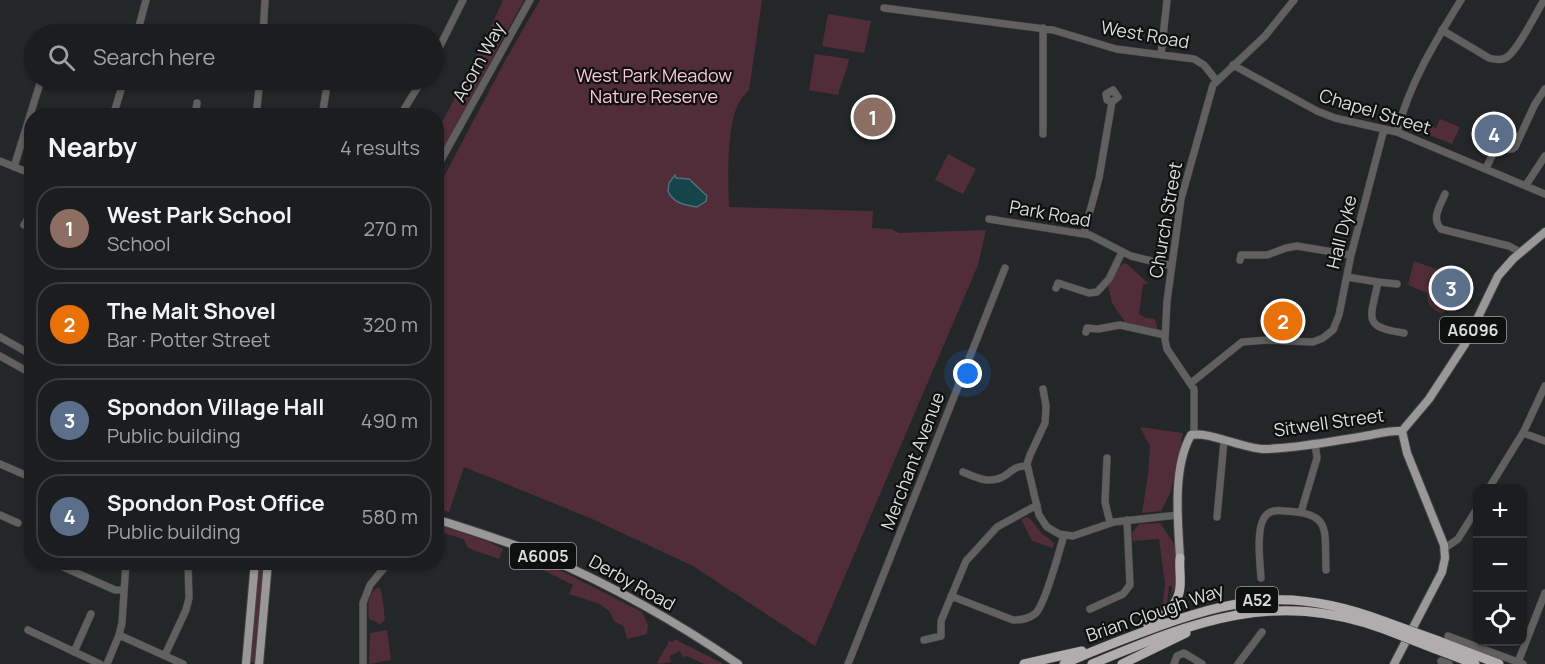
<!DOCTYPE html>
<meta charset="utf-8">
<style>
:root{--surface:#1b1d1e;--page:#242627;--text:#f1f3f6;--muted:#a0a2a4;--line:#393b3c;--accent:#db2777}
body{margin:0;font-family:Manrope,sans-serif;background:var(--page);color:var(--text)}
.controls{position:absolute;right:18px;bottom:18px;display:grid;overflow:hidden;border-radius:12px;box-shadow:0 2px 4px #0004}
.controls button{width:54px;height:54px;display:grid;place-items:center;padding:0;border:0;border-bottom:2px solid var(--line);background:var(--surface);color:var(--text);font:30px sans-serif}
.you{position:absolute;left:968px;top:374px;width:21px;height:21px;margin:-15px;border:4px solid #fff;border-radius:50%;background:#1a73e8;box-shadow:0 0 0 9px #1a73e833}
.badge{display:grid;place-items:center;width:39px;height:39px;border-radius:50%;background:var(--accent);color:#fff;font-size:20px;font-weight:700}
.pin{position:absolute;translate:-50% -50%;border:3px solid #fff;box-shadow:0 2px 6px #0006}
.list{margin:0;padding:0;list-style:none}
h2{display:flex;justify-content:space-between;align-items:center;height:78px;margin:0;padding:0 24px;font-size:26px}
h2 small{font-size:20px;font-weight:400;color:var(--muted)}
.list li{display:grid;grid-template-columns:39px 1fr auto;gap:18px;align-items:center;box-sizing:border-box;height:84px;margin:0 12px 12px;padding:0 12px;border:2px solid var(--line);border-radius:24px}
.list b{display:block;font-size:22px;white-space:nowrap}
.list p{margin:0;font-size:20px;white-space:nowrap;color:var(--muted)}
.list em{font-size:20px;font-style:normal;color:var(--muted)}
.icon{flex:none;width:33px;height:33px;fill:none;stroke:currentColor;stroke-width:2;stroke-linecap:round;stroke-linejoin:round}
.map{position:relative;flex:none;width:1545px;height:664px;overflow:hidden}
.search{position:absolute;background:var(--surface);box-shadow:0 2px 4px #0004;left:24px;top:24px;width:420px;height:66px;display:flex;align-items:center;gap:15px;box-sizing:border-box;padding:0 21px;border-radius:33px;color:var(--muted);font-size:22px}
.panel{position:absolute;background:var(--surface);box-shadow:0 2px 4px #0004;left:24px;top:108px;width:420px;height:462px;border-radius:24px}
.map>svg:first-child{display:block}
</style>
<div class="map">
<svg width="1545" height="664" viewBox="0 0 1545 664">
<rect width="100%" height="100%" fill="#242728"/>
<path fill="#502d38" d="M503 0H524L437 160V132L484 42Z
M540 0H762L749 90C746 93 742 97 740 101 726 124 728 180 729 207L873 211 872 228 891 229 899 233 986 230 978 265 815 646 693 566 590 518 464 467 449 512 437 508V190L506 59Z
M828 14 871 21 864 53 822 46Z
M815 54 849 59C847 72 841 82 838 95L809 90Z
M1440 119 1460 127 1452 144 1427 134 1431 126 1436 128Z
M948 154 976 169 963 194 935 180Z
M1414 261 1450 274 1437 305 1449 310 1441 313C1432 310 1426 303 1427 293L1408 285Z
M1124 263 1127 264 1147 282 1148 284H1143L1139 314 1146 318 1155 319 1158 330 1125 322 1112 303 1108 285 1119 267Z
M1140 427 1183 433 1171 491 1161 511 1142 513 1148 475 1150 446Z
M1027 517C1034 521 1036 528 1042 533 1047 538 1051 539 1054 544L1053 548 1032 541 1021 519Z
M1160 523 1175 545V589L1171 594 1172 586H1169L1167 605 1157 614 1156 610 1162 607 1165 584 1159 539 1133 541 1132 533 1139 524Z
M436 524 487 541 503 549 499 559 468 548 464 539 437 531Z
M513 555 542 561 642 612 648 624 647 634 627 639 624 627 614 621 610 612 600 604 569 594 573 585Z
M259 563H265L255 662H250Z
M379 587 382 594 385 620 380 624 369 619C368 607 367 593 379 587Z
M387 630 391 660 369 664 370 633Z
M674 639 722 663V664H704L687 656 683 657 680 651 670 656 671 662 658 664 657 662 668 644V641L673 642Z"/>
<path fill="#15444a" stroke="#507276" stroke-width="1.5" d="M675 175 676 178 689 179 707 196 706 201 697 207C684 205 673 203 668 191L669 183Z"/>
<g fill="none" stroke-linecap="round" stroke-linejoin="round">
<g stroke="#414445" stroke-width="8">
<path id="minor" d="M884 8 1053 30 1116 49 1194 59 1204 65 1216 80
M1043 28V134
M1442 30 1489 58C1495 60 1501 61 1507 57 1518 50 1536 13 1544 0
M137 34 146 0
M263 34 265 0
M1161 55 1167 0
M434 58 463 0
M1233 65 1317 111 1335 118 1397 132 1545 194
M113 116 124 80
M195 116 197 103
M256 116 260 80
M322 116 326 92
M400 116 422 80
M1397 132C1409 84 1435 42 1461 0
M0 161 32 174
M14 167 41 80
M1486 168 1495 150 1512 149 1515 147 1535 104 1545 89
M436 169 530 0
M1526 185 1545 156
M1445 194C1440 206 1431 218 1441 229L1509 246 1520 252
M989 219 1090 235 1131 256 1172 266
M24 225 32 211
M1084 233 1099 178 1112 102 1118 97 1113 90 1106 94 1107 100 1112 102
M1240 260 1241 255H1267L1286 248 1297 246 1351 255
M1347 277 1378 282C1371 318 1361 327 1404 333
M1378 282 1397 284
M1056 288 1058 283 1089 293 1097 292 1109 279 1122 252
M1086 332 1087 328 1098 329 1120 325 1165 335
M0 337 32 355
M0 356 32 374
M1191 383 1242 342 1267 340 1313 342 1323 338 1333 330 1339 315 1351 255 1384 129
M1043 389 1046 406 1045 423 1030 455 1027 464 1039 515 1047 527 1059 534 1073 536 1114 522 1178 515
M1523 433 1545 441
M1194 434V389L1167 349 1165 340 1167 301 1181 199 1213 85 1265 36 1294 0
M1107 458 1105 502 1110 523
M0 464 32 478
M963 472C977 478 991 485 1006 475 1014 469 1016 466 1027 466
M1489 488 1524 431 1545 386
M1301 512 1317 458 1315 443
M0 515 18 523
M1217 517 1224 441
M1445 548 1458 539 1478 507
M31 553 32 554
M52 562 115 590H123
M1261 578C1260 563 1256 531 1264 518 1269 510 1277 510 1285 511 1333 513 1324 530 1326 570
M951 596 1013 620C1022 620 1029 619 1036 613 1046 602 1059 552 1064 535
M1090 609 1123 594 1130 585 1127 520
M28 630 100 664
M119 635 183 664
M1448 636 1523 664
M924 640 941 636V621L966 561 997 527 1037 505
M74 652 91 614
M165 655 186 610 189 598 188 562
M1441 661 1449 664
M1518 662 1545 593
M107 664 119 635 122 623 126 562
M363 664V603L370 585 389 562
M848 664 1005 268
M1174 664 1177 656 1184 653 1202 664
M1238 664 1262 632"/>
</g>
<g stroke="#414445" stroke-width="10">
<path id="major" d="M1402 431 1429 399 1465 344 1498 276 1513 259 1545 232
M436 519C473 531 510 542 545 557 610 584 680 624 738 664
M1180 558C1178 522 1172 468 1191 435 1208 431 1242 448 1263 449 1294 449 1333 441 1365 436 1377 434 1389 430 1402 431
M246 664 255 562
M259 664 268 562
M1394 664 1442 572 1445 558 1444 545 1407 453 1402 431"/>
</g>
<g stroke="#414445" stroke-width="10">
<path id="highway" d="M1148 625C1163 617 1179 605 1180 587 1181 577 1179 568 1180 558
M1436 640 1499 664
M1433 648 1475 664
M1024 664 1082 651
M1064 664C1096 649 1129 637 1162 625 1248 595 1299 589 1386 622
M1092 664C1196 621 1272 589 1384 629
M1122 664 1186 633"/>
</g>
<use href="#minor" stroke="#615f5f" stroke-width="7"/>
<use href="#major" stroke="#9a9798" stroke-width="8"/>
<use href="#highway" stroke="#b1adae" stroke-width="9"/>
<g stroke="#414445" stroke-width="10" stroke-linecap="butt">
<path id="highway-bridge" d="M1386 622 1436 640
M1384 629 1433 648"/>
</g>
<use href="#highway-bridge" stroke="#b1adae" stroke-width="9"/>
</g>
<g text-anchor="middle" stroke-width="4.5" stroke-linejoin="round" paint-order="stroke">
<g fill="#0e1010" stroke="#9ea0a0" stroke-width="1.5">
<rect x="1440" y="317" width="66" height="26" rx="4.5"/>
<rect x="510" y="543" width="66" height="26" rx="4.5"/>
<rect x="1236" y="587" width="42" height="26" rx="4.5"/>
</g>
<g font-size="16" font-weight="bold" fill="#dbdddd">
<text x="1473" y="336">A6096</text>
<text x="543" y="562">A6005</text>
<text x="1257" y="606">A52</text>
</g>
<g font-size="18" fill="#dbdddd" stroke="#0e1010">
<text transform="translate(1145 35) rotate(10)" y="6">West Road</text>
<text transform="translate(479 62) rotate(-61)" y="6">Acorn Way</text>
<text transform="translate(1375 112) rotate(17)" y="6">Chapel Street</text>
<text transform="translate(1050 214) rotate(10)" y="6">Park Road</text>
<text transform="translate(1166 220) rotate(-80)" y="6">Church Street</text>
<text transform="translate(1342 232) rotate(-76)" y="6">Hall Dyke</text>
<text transform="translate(1329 423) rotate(-8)" y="6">Sitwell Street</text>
<text transform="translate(913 461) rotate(-69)" y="6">Merchant Avenue</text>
<text transform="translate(632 583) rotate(29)" y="6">Derby Road</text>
<text transform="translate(1155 613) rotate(-19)" y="6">Brian Clough Way</text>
</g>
<g font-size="18" fill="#fec5d6" stroke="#0e1010">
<text x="654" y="82">West Park Meadow<tspan x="654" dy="21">Nature Reserve</tspan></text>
</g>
</g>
</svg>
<div class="controls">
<button>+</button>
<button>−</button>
<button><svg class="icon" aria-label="locate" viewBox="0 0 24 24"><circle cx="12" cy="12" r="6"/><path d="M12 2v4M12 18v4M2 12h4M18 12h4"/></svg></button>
</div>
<div class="you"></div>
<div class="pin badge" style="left:873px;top:117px;background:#8d6e63">1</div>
<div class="pin badge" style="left:1283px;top:321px;background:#e8710a">2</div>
<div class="pin badge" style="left:1451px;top:288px;background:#5c6f8a">3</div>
<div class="pin badge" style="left:1494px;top:134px;background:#5c6f8a">4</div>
<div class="search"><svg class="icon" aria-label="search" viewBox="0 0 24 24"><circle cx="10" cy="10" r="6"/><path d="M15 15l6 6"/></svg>Search here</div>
<section class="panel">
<h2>Nearby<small>4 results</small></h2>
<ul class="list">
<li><span class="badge" style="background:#8d6e63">1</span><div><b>West Park School</b><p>School</p></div><em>270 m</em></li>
<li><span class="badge" style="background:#e8710a">2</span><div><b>The Malt Shovel</b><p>Bar · Potter Street</p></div><em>320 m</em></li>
<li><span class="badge" style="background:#5c6f8a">3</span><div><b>Spondon Village Hall</b><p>Public building</p></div><em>490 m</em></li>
<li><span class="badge" style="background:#5c6f8a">4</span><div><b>Spondon Post Office</b><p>Public building</p></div><em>580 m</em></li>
</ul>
</section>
</div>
